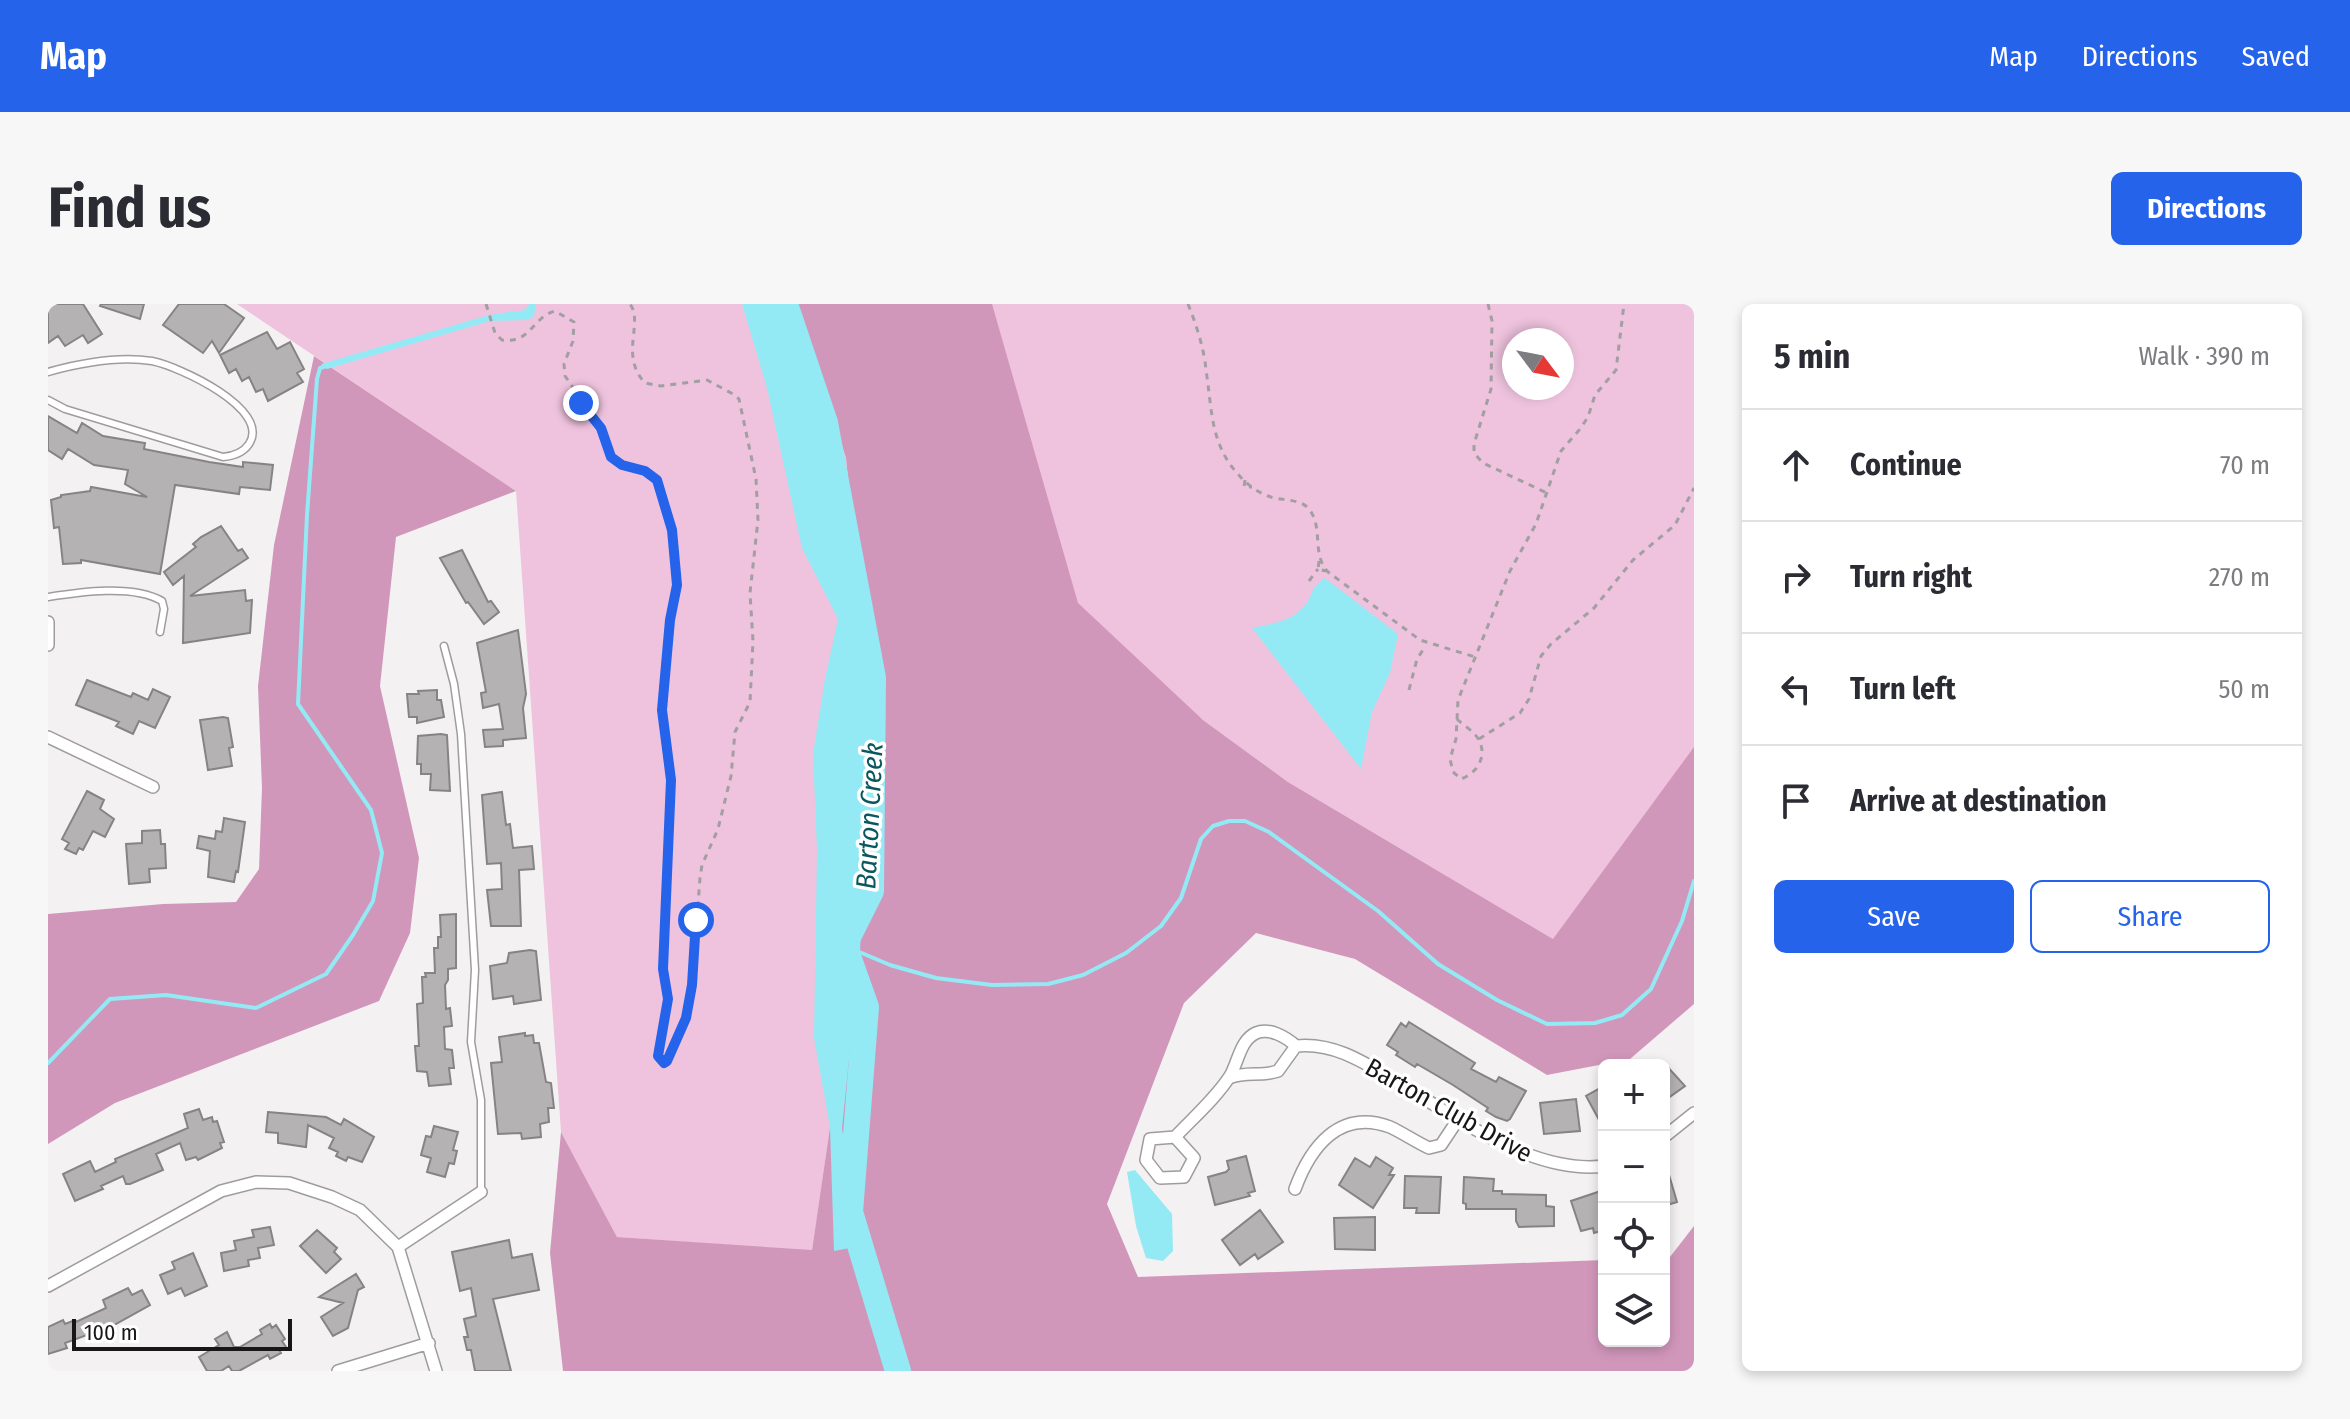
<!DOCTYPE html>
<meta charset="utf-8">
<style>
:root{--surface:#fff;--page:#f7f7f7;--text:#2b2b33;--muted:#7c7c81;--line:#e1e1e2;--accent:#2563eb}
body{margin:0;font-family:"Fira Sans Condensed",sans-serif;background:var(--page);color:var(--text)}
.controls{position:absolute;right:24px;bottom:24px;display:grid;overflow:hidden;border-radius:12px;box-shadow:0 4px 12px #0003}
.controls button{width:72px;height:72px;display:grid;place-items:center;padding:0;border:0;border-bottom:2px solid var(--line);background:var(--surface);color:var(--text);font:40px sans-serif}
.compass{position:absolute;left:1454px;top:24px;width:72px;height:72px;border-radius:50%;background:var(--surface);box-shadow:0 4px 12px #0003;rotate:122deg}
.scale{position:absolute;left:24px;bottom:20px;width:220px;box-sizing:border-box;padding-left:8px;border:4px solid #181718;border-top:0;font-size:22px;line-height:28px;white-space:nowrap;color:#181718;-webkit-text-stroke:6px #fff;paint-order:stroke}
.stop{position:absolute;width:24px;height:24px;margin:-18px;border:6px solid #2563eb;border-radius:50%;background:#fff}
.stop.end{background:#2563eb;border-color:#fff;box-shadow:0 2px 8px #0008}
.list{margin:0;padding:0;list-style:none}
h2{display:flex;justify-content:space-between;align-items:center;height:104px;margin:0;padding:0 32px;font-size:34px}
h2 small{font-size:26px;font-weight:400;color:var(--muted)}
.list li{display:grid;grid-template-columns:52px 1fr auto;gap:24px;align-items:center;box-sizing:border-box;height:112px;padding:0 32px;border-top:2px solid var(--line)}
.list b{display:block;font-size:30px;white-space:nowrap}
.list em{font-size:26px;font-style:normal;color:var(--muted)}
.actions{display:flex;gap:16px;padding:24px 32px}
.actions a{flex:1;padding:18px 0;border:2px solid var(--accent);border-radius:12px;text-align:center;font-size:28px;color:var(--accent)}
.actions .main{background:var(--accent);color:#fff}
.icon{flex:none;width:44px;height:44px;fill:none;stroke:currentColor;stroke-width:2;stroke-linecap:round;stroke-linejoin:round}
.map{position:relative;flex:none;width:1646px;height:1067px;overflow:hidden;border-radius:12px}
header{display:flex;align-items:center;gap:48px;box-sizing:border-box;height:112px;padding:0 40px;background:var(--accent);color:#fff}
header strong{font-size:38px}
nav{display:flex;gap:44px;margin-inline-start:auto;font-size:28px}
.intro{display:flex;align-items:center;justify-content:space-between;box-sizing:border-box;height:192px;padding:0 48px}
h1{margin:0;font-size:56px}
.button{padding:20px 36px;border-radius:12px;background:var(--accent);color:#fff;font-size:28px;font-weight:700}
main{display:flex;gap:48px;padding:0 48px}
aside{flex:1;background:var(--surface);border-radius:12px;box-shadow:0 4px 12px #0003}
.map>svg:first-child{display:block}
</style>
<header>
<strong>Map</strong>
<nav><a>Map</a><a>Directions</a><a>Saved</a></nav>
</header>
<div class="intro"><h1>Find us</h1><a class="button">Directions</a></div>
<main>
<div class="map">
<svg width="1646" height="1067" viewBox="0 0 1646 1067">
<rect width="100%" height="100%" fill="#f4f1f3"/>
<path fill="#efc3de" fill-rule="evenodd" d="M189 0H749L798 154 827 463 802 722 782 823 764 947 569 933 513 828 468 187Z
M848 0H1646V579L1505 635 1240 478 1155 416 956 258ZM1466 36H1514V84H1466Z"/>
<path fill="#d197bb" d="M749 0H944L1030 299 1155 416 1240 478 1505 635 1646 443V700L1582 755 1499 771 1307 655 1208 629 1136 699 1059 900 1090 973 1556 956V1037H1616V954L1622 953 1646 922V1067H515L502 949 513 828 569 933 764 946 782 823 802 722 827 463 798 154Z
M266 52 468 187 348 233 332 382 371 554 362 629 331 697 67 799 0 840V610L115 600 188 598 211 565 214 484 210 382 226 241Z"/>
<path fill="#94eaf4" d="M481 0H488L486 12 480 16 442 17 279 65 273 60 441 11 477 6Z
M694 0H730L763 98 774 144 782 163 804 249 815 366 816 546 812 648 794 824 812 942 786 947 782 823 766 734 769 546 765 450 777 375 790 315 754 244 719 84Z
M1277 274 1350 330 1342 369 1324 408 1313 465 1204 324C1226 319 1244 318 1258 300 1267 287 1261 285 1277 274Z
M1087 866 1124 910 1125 947 1115 957 1098 954 1088 922 1079 868Z"/>
<g fill="none" stroke-linecap="round" stroke-linejoin="round">
<path stroke="#94eaf4" stroke-width="4" d="M809 647 842 661 888 674 944 681 1000 680 1035 671 1078 649 1113 622 1133 594 1153 535 1165 522 1181 517H1197L1221 528 1330 607 1390 660 1449 696 1499 720 1547 719 1574 711 1603 685 1634 617 1646 577
M0 759 62 695 118 691 208 704 278 670 305 631 325 597 334 549 323 506 250 400 259 211 269 75 272 64 282 61"/>
<path stroke="#94eaf4" stroke-width="26" d="M737 0 777 119 825 374 823 587 796 641 818 703 802 908 850 1067"/>
</g>
<path fill="#b5b2b3" stroke="#868385" stroke-width="2" d="M0 0H35L54 30 40 39 35 31 17 42 10 32 0 39Z
M53 0H96L92 15 52 2Z
M131 0H176L196 14 171 49 164 37 155 49 115 21Z
M219 28 229 45 242 38 256 65 249 69 255 78 220 97 215 85 208 88 201 73 194 77 188 65 181 69 172 51Z
M0 112 29 129 34 119 55 132 97 139 96 145 161 158 195 163V158L225 161 222 186 192 183 191 190 127 181 112 270 33 256V259L15 260 11 223 6 224 3 196 13 193V191L42 187 43 183 99 193 77 180 80 166 46 161 20 145 14 155 0 146Z
M173 222 190 247 194 245 200 254 142 292 197 286 198 297 204 296 202 329 135 339 136 272 125 281 116 268 148 243 145 240 153 233Z
M414 246 440 298 443 297 451 308 436 320 420 298 418 299 392 254Z
M470 326 478 390 475 404 478 434 455 436V442L437 443 435 426 455 425 451 400 435 404 433 389 438 388 429 339Z
M39 376 83 393 85 389 100 396 105 385 122 393 107 424 91 417 85 430 68 422 71 418 28 401Z
M389 386V396H393L396 413 369 419V413H361L359 390H371L370 387Z
M175 413 180 414 185 443 181 444 184 462 160 466 152 416Z
M393 430 399 431 402 487 382 486 383 470H373V460H369L370 432Z
M39 487 56 496 52 505 66 515 57 533 45 527 35 546 31 544 28 550 17 545 21 539 14 535Z
M454 488 458 521 462 520 465 544 484 542 486 565 471 566 473 622H443L439 586 454 585 453 559 439 560 434 491Z
M176 514 197 518 190 568 188 567 186 578 160 573 162 547 149 544 151 532 167 535 168 527 174 528Z
M112 526 113 540H117L118 564 101 565 102 578 81 580 78 540 94 539V527Z
M408 610V664L400 665V676L397 681 398 705 402 704 404 722 396 723 397 745 404 746 406 764H401L403 780 381 782 379 768 369 767 367 742H371L369 700 375 699 374 673H378L377 669H387L386 644H390V633H393L392 611Z
M482 646 488 647 493 696 466 700 465 692 445 695 442 662 459 659 461 649Z
M1361 718 1427 759 1423 765 1448 778 1451 773 1478 787 1462 815 1459 817 1448 813 1438 807 1440 804 1405 781 1369 760 1367 763 1348 751 1350 748 1339 741 1353 719 1358 723Z
M477 729V732L485 731 486 739H491L498 778 503 779 506 804H500L501 818 492 820 493 833 474 835 473 829 450 830 443 759 454 758 451 733Z
M1616 759 1637 782 1616 797Z
M1556 782V825L1538 792Z
M1528 795 1532 827 1496 830 1492 799Z
M151 805 155 816 164 813 165 818 169 817 176 838 172 839 174 844 150 856 148 853 138 856 132 839 108 850 115 866 82 880H78L75 872 53 882 55 885 27 897 15 870 42 857 47 868 68 858 67 855 140 824 136 810Z
M220 808 278 813 293 821 296 815 326 833 314 858 300 853 298 857 288 852 290 848 281 844 286 834 260 821 258 843 230 839V829L218 828Z
M386 822 410 828 405 846 409 847 406 860 401 859 397 873 379 868 383 854 373 851 378 832 383 833Z
M1198 852 1207 887 1200 889 1202 892 1167 901 1160 873 1178 868 1181 865 1179 857Z
M1328 853 1345 864 1341 871H1346L1325 904 1291 881 1307 854 1322 863Z
M1616 864H1619L1629 898 1616 902Z
M1357 872 1393 873 1391 909H1368L1369 904H1356Z
M1416 873 1446 875 1445 887H1454V890L1498 891V902L1506 903V922L1471 923 1468 917V905H1418V900L1415 899Z
M1556 886V926L1546 929 1545 924 1533 927 1523 897Z
M1212 906 1235 938 1210 955 1207 950 1192 961 1174 936Z
M1327 913V946L1287 945 1286 914Z
M222 923 226 941 210 944 212 954 200 956 201 962 176 967 173 949 188 946 186 937 206 933 204 926Z
M269 926 289 944 286 948 293 955 278 969 252 942Z
M461 936 464 954 484 950 491 986 445 995 463 1067H427L423 1046H419L416 1033H420L416 1015 428 1012 423 984 412 987 404 948Z
M145 949 159 982 137 992 133 984 120 990 112 971 127 965 124 958Z
M308 970 316 983 310 986 300 1024 285 1032 273 1013 295 999 271 993Z
M80 984 84 991 94 986 102 1001 66 1021 17 1039 19 1044 0 1050V1023L15 1016 17 1020 27 1016 28 1018 58 1004 55 996Z
M222 1020 224 1024 228 1021 237 1035 234 1037 238 1043 232 1047 233 1049 222 1055 220 1051 191 1067H184L181 1062 173 1067H159L151 1053 171 1041 167 1035 179 1028 186 1043H192L214 1030 212 1026Z"/>
<g fill="none" stroke-linecap="round" stroke-linejoin="round">
<g stroke="#9f9c9e" stroke-width="9">
<path id="service" d="M0 68C32 59 71 52 104 57 130 62 224 105 201 140 195 149 186 152 175 153L17 105 0 96
M0 293C32 288 85 280 114 297L116 305 112 328
M396 342 406 380 413 430 427 666 423 738 433 796V888"/>
</g>
<g stroke="#9f9c9e" stroke-width="14">
<path id="minor" d="M0 318V341
M0 433 105 483
M1181 774C1198 767 1213 773 1230 767L1248 742
M1127 833 1146 854 1136 873 1112 874 1098 856 1102 835 1127 833C1145 814 1168 794 1182 772 1190 759 1192 736 1208 729 1221 723 1238 733 1248 742 1284 738 1314 757 1344 775 1406 811 1483 871 1556 862
M1616 833 1646 809
M1247 885C1262 844 1291 804 1342 823 1355 829 1368 838 1381 844L1393 841 1411 814
M350 943 433 888
M0 982 173 887 208 878 241 879 284 893 312 906 350 943 388 1067
M290 1067 381 1039"/>
</g>
<path stroke="#a19fa1" stroke-width="3" stroke-dasharray="6 6" stroke-linecap="butt" d="M438 0 447 29 454 36C483 40 484 13 507 7L526 18 525 37 516 60 517 72 553 124 563 153 574 161 597 167 609 176 624 226 627 252 629 281 622 316 614 406 623 476 615 665 620 695 610 752 616 759 619 757 638 714 644 681 652 574 654 561 670 525 683 472 687 428 702 398 705 337 702 289 710 216 708 175 691 95 685 90 659 76 613 82 597 79C571 51 596 19 582 0
M1140 0C1148 20 1156 44 1158 66 1164 104 1162 140 1190 170 1197 179 1209 188 1220 192 1232 197 1252 194 1261 205 1276 224 1263 250 1280 268L1372 336 1427 353
M1440 0 1444 17 1443 85 1426 140V149L1435 159 1499 189
M1197 176 1196 183H1204
M1271 257 1270 265 1278 267
M1261 277 1270 265
M1361 386 1369 355 1375 346
M1409 415C1415 421 1424 426 1429 433 1441 450 1430 469 1413 475L1405 468 1402 455 1408 435 1410 396 1462 267 1488 220 1513 147 1532 125 1540 113 1547 91 1568 66 1576 0
M1431 435 1472 409 1481 395 1493 352 1503 340 1546 304 1585 256 1627 221 1646 184"/>
<use href="#service" stroke="#fff" stroke-width="6"/>
<use href="#minor" stroke="#fff" stroke-width="11"/>
</g>
<g fill="none" stroke-linecap="round" stroke-linejoin="round">
<path stroke="#2563eb" stroke-width="10" d="M533 99 553 124 563 153 574 161 597 167 609 176 624 226 629 281 622 316 614 406 623 476 615 665 620 695 610 752 616 759 619 757 638 714 644 681 648 616"/>
</g>
<g text-anchor="middle" stroke-width="7" stroke-linejoin="round" paint-order="stroke">
<g font-size="26" fill="#181718" stroke="#fff">
<text transform="translate(1401 806) rotate(29)" y="9">Barton Club Drive</text>
</g>
<g font-size="28" font-style="italic" fill="#0a585f" stroke="#fff">
<text transform="translate(821 512) rotate(-87)" y="10">Barton Creek</text>
</g>
</g>
</svg>
<div class="controls">
<button>+</button>
<button>−</button>
<button><svg class="icon" aria-label="locate" viewBox="0 0 24 24"><circle cx="12" cy="12" r="6"/><path d="M12 2v4M12 18v4M2 12h4M18 12h4"/></svg></button>
<button><svg class="icon" aria-label="layers" viewBox="0 0 24 24"><path d="M12 4l9 5-9 5-9-5zM3 14l9 5 9-5"/></svg></button>
</div>
<svg class="compass" viewBox="-18 -18 36 36"><path d="M0-13l5 13h-10z" fill="#e53935"/><path d="M0 13l5-13h-10z" fill="#7c7c81"/></svg>
<div class="scale">100 m</div>
<div class="stop" style="left:648px;top:616px"></div>
<div class="stop end" style="left:533px;top:99px"></div>
</div>
<aside>
<h2>5 min<small>Walk · 390 m</small></h2>
<ul class="list">
<li><svg class="icon" aria-label="ahead" viewBox="0 0 24 24"><path d="M12 20V5M6 11l6-6 6 6"/></svg><div><b>Continue</b></div><em>70 m</em></li>
<li><svg class="icon" aria-label="right" viewBox="0 0 24 24"><path d="M7 20v-9h11M14 6l5 5-5 5"/></svg><div><b>Turn right</b></div><em>270 m</em></li>
<li><svg class="icon" aria-label="left" viewBox="0 0 24 24"><path d="M17 20v-9H6M10 6l-5 5 5 5"/></svg><div><b>Turn left</b></div><em>50 m</em></li>
<li><svg class="icon" aria-label="arrive" viewBox="0 0 24 24"><path d="M6 21V4h12l-3 4 3 4H6"/></svg><div><b>Arrive at destination</b></div></li>
</ul>
<div class="actions"><a class="main">Save</a><a>Share</a></div>
</aside>
</main>
